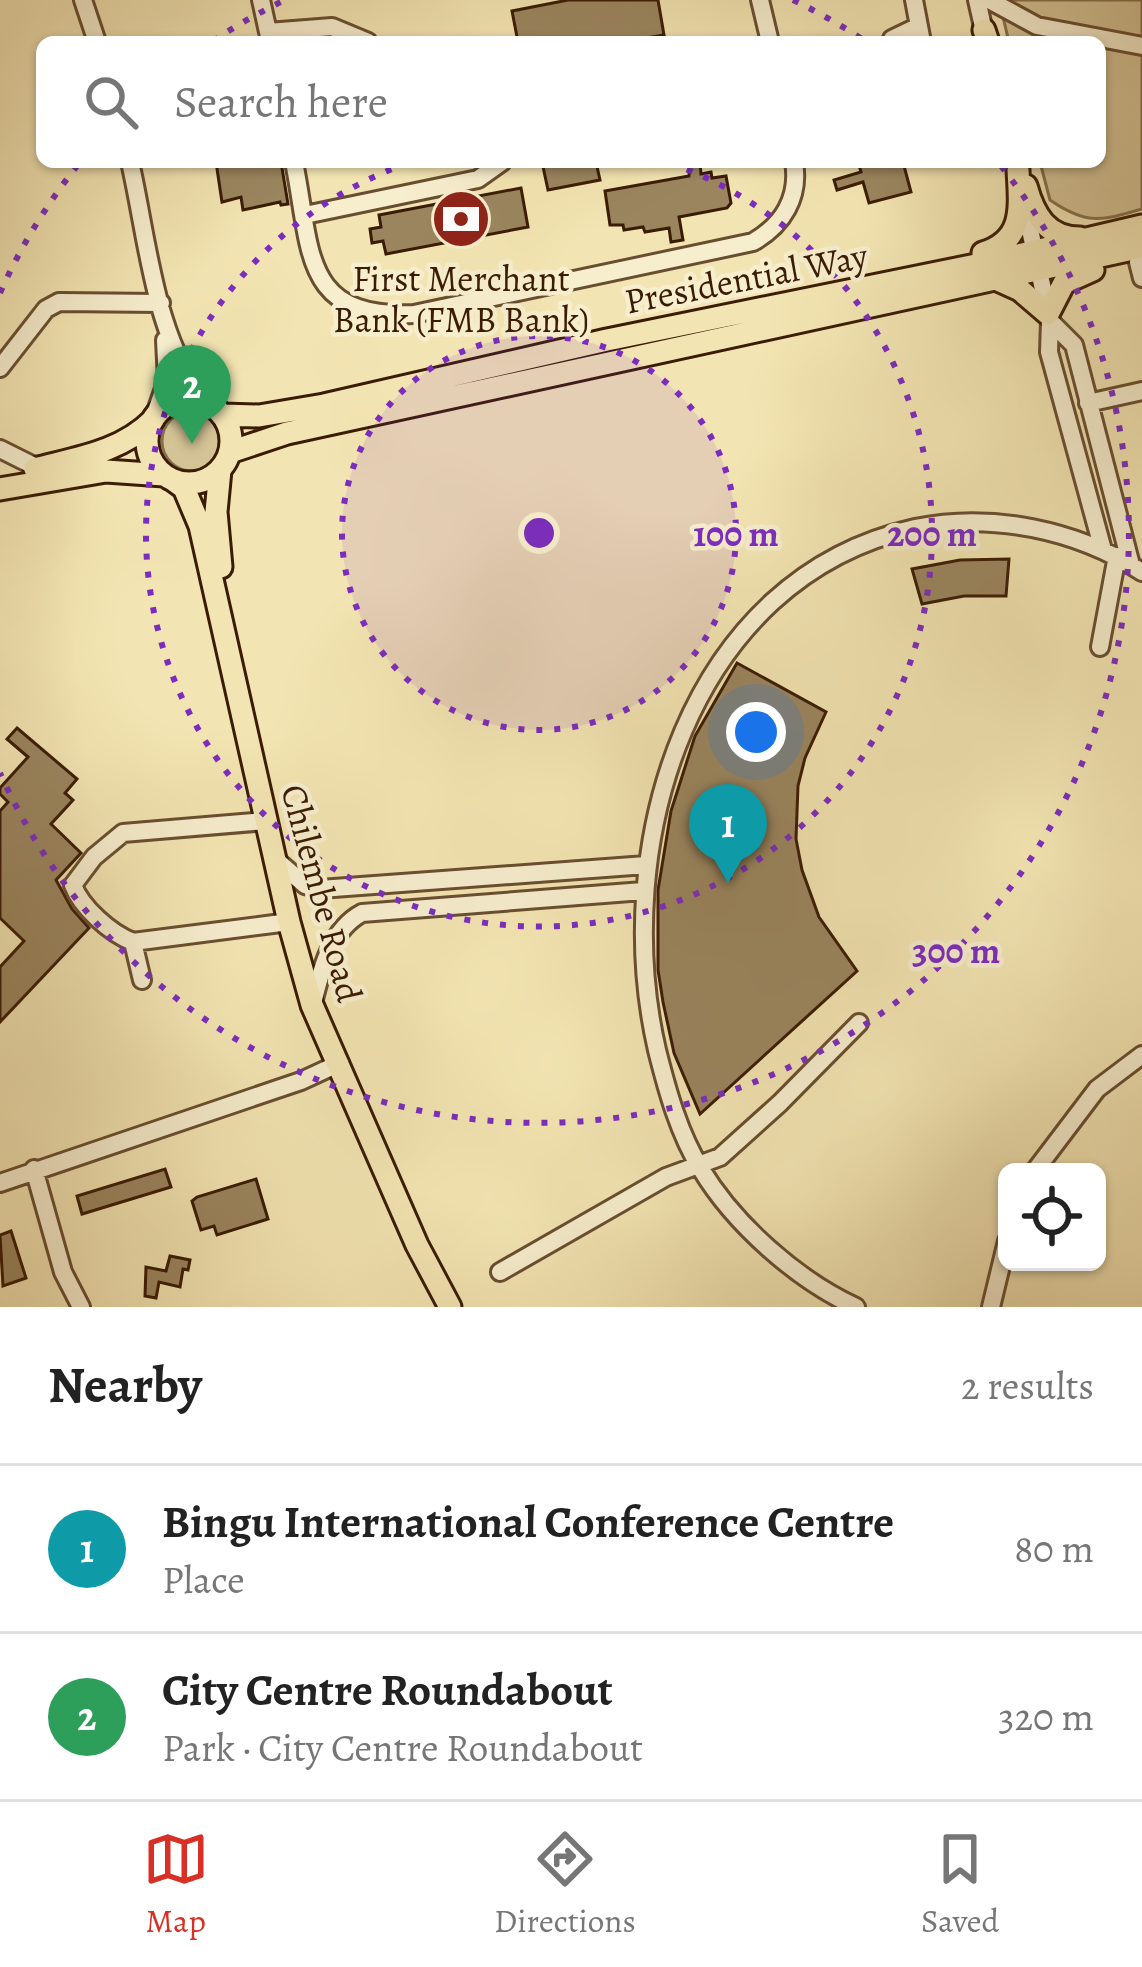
<!DOCTYPE html>
<html lang="en">
<head>
<meta charset="utf-8">
<style>
  :root { --surface:#fff; --page:#f6f6f6; --text:#222; --muted:#767676; --line:#e0e0e0; --accent:#d93025 }
  body { margin:0; font-family:Alegreya,serif; background:var(--page); color:var(--text) }
  .controls { position:absolute; right:36px; bottom:36px; display:grid; overflow:hidden; border-radius:18px; box-shadow:0 3px 9px #0004 }
  .controls button { width:108px; height:108px; display:grid; place-items:center; padding:0; border:0; border-bottom:3px solid var(--line); background:var(--surface); color:var(--text); font:60px sans-serif }
  .you { position:absolute; left:756px; top:732px; width:42px; height:42px; margin:-30px; border:9px solid #fff; border-radius:50%; background:#1a73e8; box-shadow:0 0 0 18px #1a73e833 }
  .badge { display:grid; place-items:center; width:78px; height:78px; border-radius:50%; background:var(--accent); color:#fff; font-size:39px; font-weight:700 }
  .pin { position:absolute; translate:-50% -99px; filter:drop-shadow(0 3px 6px #0008) }
  .pin::after { content:''; position:absolute; top:63px; width:42px; height:36px; background:inherit; clip-path:polygon(0 0,100% 0,50% 100%) }
  .list { margin:0; padding:0; list-style:none }
  h2 { display:flex; justify-content:space-between; align-items:center; height:156px; margin:0; padding:0 48px; font-size:51px }
  h2 small { font-size:39px; font-weight:400; color:var(--muted) }
  .list li { display:grid; grid-template-columns:78px 1fr auto; gap:36px; align-items:center; box-sizing:border-box; height:168px; padding:0 48px; border-top:3px solid var(--line) }
  .list b { display:block; font-size:45px; white-space:nowrap }
  .list p { margin:0; font-size:39px; white-space:nowrap; color:var(--muted) }
  .list em { font-size:39px; font-style:normal; color:var(--muted) }
  .icon { flex:none; width:66px; height:66px; fill:none; stroke:currentColor; stroke-width:2; stroke-linecap:round; stroke-linejoin:round }
  .map { position:relative; flex:none; width:1142px; height:1307px; overflow:hidden }
  .search { position:absolute; background:var(--surface); box-shadow:0 3px 9px #0004; left:36px; right:36px; top:36px; height:132px; display:flex; align-items:center; gap:30px; box-sizing:border-box; padding:0 42px; border-radius:18px; color:var(--muted); font-size:45px }
  .sheet { height:492px; background:var(--surface) }
  nav { display:flex; justify-content:space-around; align-items:center; box-sizing:border-box; height:168px; border-top:3px solid var(--line); background:var(--surface); font-size:33px; color:var(--muted) }
  nav a { display:grid; justify-items:center; gap:6px }
  nav .on { color:var(--accent) }
  .map>svg:first-child { display:block }
  .green { fill:#d4c395; stroke:#87704c; stroke-width:3 }
  .building { fill:#9a855f; stroke:#3a1c04; stroke-width:3 }
  .lines { fill:none; stroke-linecap:round; stroke-linejoin:round }
  .minor-casing { stroke:#684e30; stroke-width:22 }
  .major-casing { stroke:#3a1c04; stroke-width:27 }
  .minor { stroke:#f7eece; stroke-width:16 }
  .major { stroke:#f3e5b3; stroke-width:21 }
  .ring { fill:none; stroke:#7b2cbf; stroke-width:6; stroke-dasharray:6 12 }
  .labels { text-anchor:middle; dominant-baseline:central; stroke-width:9; stroke-linejoin:round; paint-order:stroke }
  .poi-label { font-size:36px; fill:#3a1c04; stroke:#f7eece }
  .street-label { font-size:36px; fill:#3a1c04; stroke:#f7eece }
  .centre { fill:#7b2cbf; stroke:#f7eece; stroke-width:6 }
  .ring-label { font-size:36px; text-anchor:middle; font-weight:bold; fill:#7b2cbf; stroke:#f7eece; stroke-width:9; stroke-linejoin:round; paint-order:stroke }
</style>
</head>
<body>
<div class="map">
<svg width="1142" height="1307" viewBox="0 0 1142 1307">
  <rect width="100%" height="100%" fill="#f3e5b3"/>
  <filter id="stains"><feTurbulence type="fractalNoise" baseFrequency=".00167" numOctaves="4"/><feColorMatrix values="0 0 0 0 .2 0 0 0 0 .09 0 0 0 0 .02 0 0 0 .5 -.17"/></filter>
  <radialGradient id="worn" r=".72"><stop offset=".6" stop-color="#630" stop-opacity="0"/><stop offset="1" stop-color="#630" stop-opacity=".3"/></radialGradient>
  <path class="green" d="M999,0H1142V209C1101,221 1086,225 1050,200L1040,162H1100V42H1009Z
    M162 441a30 30 0 1 1 60 0a30 30 0 1 1-60 0Z"/>
  <path class="building" d="M568,0H658L664,35L622,42H518L512,11Z
    M216,162H281L288,204L281,205L280,202L243,210L241,197L222,202Z
    M542,162H596L600,180L548,190Z
    M690,162H700L701,174L711,172L712,178L726,176L731,203L727,208L679,217L683,240L671,242L669,228L645,232L643,227L624,230L623,225H610L605,191L689,176Z
    M870,162H903L911,192L869,203L863,182L837,190L834,180L861,172L859,165Z
    M521,188L528,227L386,254L383,241L372,243L370,229L381,227L379,215Z
    M1009,559L1006,596H964L922,604L912,569L960,560Z
    M737,663L826,712L805,758L798,786L796,839L802,870L819,917L857,971L700,1114L674,1053L663,1002L658,970V890L671,811L695,736Z
    M17,728L77,779L65,793L73,800L51,824L81,853L56,880L72,909L89,928L0,1022V967L24,941L0,918V811L8,802L0,794V788L28,757L7,739Z
    M165,1169L171,1187L82,1214L77,1196Z
    M256,1179L268,1219L217,1235L214,1226L201,1230L192,1201L197,1197Z
    M11,1231L26,1278L3,1286L0,1235Z
    M170,1256L190,1260L188,1270L183,1269L180,1287L159,1282L156,1298L145,1296L146,1267L166,1271Z"/>
  <g class="lines">
    <defs>
      <path id="minor" d="M83,0L97,42
        M261,0L270,41
        M760,0L770,42
        M914,0L922,42
        M977,0L986,40
        M989,0L1037,26L1142,46
        M268,32L332,27L368,42
        M892,39L919,26
        M130,162C148,240 154,339 206,402
        M294,162C312,250 301,319 414,314L753,242C783,225 800,197 794,162
        M1023,198L1050,321L1049,352L1103,550
        M305,215L478,179L502,162
        M1138,262L1142,278
        M1050,321L1074,345L1131,565
        M0,368L46,309L59,302L161,303
        M1088,403L1142,391
        M153,420L167,380L165,340
        M0,449L38,468
        M1100,647L1117,556
        M266,821L123,833L94,857L73,885C81,907 110,933 133,942L289,922
        M274,858L305,885L320,889L646,865
        M133,942L142,980
        M313,1003C321,971 330,930 362,913L643,891
        M34,1169L63,1272L81,1307
        M1034,1172L1097,1089L1142,1055
        M0,1183L301,1081L340,1063
        M500,1272L666,1177L720,1157L780,1103L859,1023
        M856,1307C797,1280 734,1224 701,1169C679,1134 667,1090 657,1050C610,846 688,578 915,528C992,512 1077,530 1142,572
        M991,1307L1007,1241"/>
      <path id="major" d="M984,30L988,42
        M1026,186C1034,215 1047,238 1080,238
        M983,253C1025,240 1020,207 1018,170
        M1000,281L1020,290L1048,314L1064,283L1093,270
        M147 441a42 42 0 1 1 84 0a42 42 0 1 1-84 0Z
        M222,415L259,416L324,405L607,340L976,265L1142,226
        M230,452L287,433L1142,247
        M35,469C77,458 121,452 153,420
        M220,470L216,512L221,567
        M173,480L184,488L200,526L289,922L312,1005L417,1245L450,1307
        M0,489L106,471L164,475"/>
    </defs>
    <use href="#minor" class="minor-casing"/>
    <use href="#major" class="major-casing"/>
    <use href="#minor" class="minor"/>
    <use href="#major" class="major"/>
  </g>
  <circle cx="539" cy="533" r="197" fill="#7b2cbf" fill-opacity=".12"/>
  <g class="ring">
    <circle cx="539" cy="533" r="197"/>
    <path d="M670 163A393 393 0 1 1 408 163"/>
    <path d="M0 293A590 590 0 0 1 77 166M213 41A590 590 0 0 1 285 0M793 0A590 590 0 0 1 865 41M1001 166A590 590 0 1 1 0 773"/>
  </g>
  <defs>
    <symbol id="bank-disc" viewBox="-11 -11 22 22"><circle r="9.5" fill="#8f2418" stroke="#f7eece"/><path d="M-6-4H6V4H-6ZM0-2.3a2.3 2.3 0 1 0 0 4.6a2.3 2.3 0 1 0 0-4.6Z" fill="#fff"/></symbol>
  </defs>
  <g fill-rule="evenodd">
    <use href="#bank-disc" x="428" y="186" width="66" height="66"/>
  </g>
  <g class="labels">
    <g class="poi-label">
      <text x="461" y="278">First Merchant<tspan x="461" dy="41">Bank (FMB Bank)</tspan></text>
    </g>
    <g class="street-label">
      <text transform="translate(746 278) rotate(-11)">Presidential Way</text>
      <text transform="translate(322 893) rotate(75)">Chilembe Road</text>
    </g>
  </g>
  <circle cx="539" cy="533" r="18" class="centre"/>
  <g class="ring-label">
    <text x="736" y="546">100 m</text>
    <text x="932" y="546">200 m</text>
    <text x="956" y="963">300 m</text>
  </g>
  <rect width="100%" height="100%" filter="url(#stains)"/>
  <rect width="100%" height="100%" fill="url(#worn)"/>
</svg>
<div class="controls">
<button><svg class="icon" aria-label="locate" viewBox="0 0 24 24"><circle cx="12" cy="12" r="6"/><path d="M12 2v4M12 18v4M2 12h4M18 12h4"/></svg></button>
</div>
<div class="you"></div>
<div class="pin badge" style="left:728px;top:883px;background:#0f9aa8">1</div>
<div class="pin badge" style="left:192px;top:444px;background:#2e9e5b">2</div>
<div class="search"><svg class="icon" aria-label="search" viewBox="0 0 24 24"><circle cx="10" cy="10" r="6"/><path d="M15 15l6 6"/></svg>Search here</div>
</div>
<section class="sheet">
<h2>Nearby<small>2 results</small></h2>
<ul class="list">
<li><span class="badge" style="background:#0f9aa8">1</span><div><b>Bingu International Conference Centre</b><p>Place</p></div><em>80 m</em></li>
<li><span class="badge" style="background:#2e9e5b">2</span><div><b>City Centre Roundabout</b><p>Park · City Centre Roundabout</p></div><em>320 m</em></li>
</ul>
</section>
<nav>
<a class="on"><svg class="icon" aria-label="map" viewBox="0 0 24 24"><path d="M3 6l6-2 6 2 6-2v14l-6 2-6-2-6 2zM9 4v14M15 6v14"/></svg>Map</a>
<a><svg class="icon" aria-label="directions" viewBox="0 0 24 24"><path d="M12 3l9 9-9 9-9-9zM9 14v-3h6M13 9l2 2-2 2"/></svg>Directions</a>
<a><svg class="icon" aria-label="saved" viewBox="0 0 24 24"><path d="M7 4h10v16l-5-4-5 4z"/></svg>Saved</a>
</nav>
</body>
</html>
